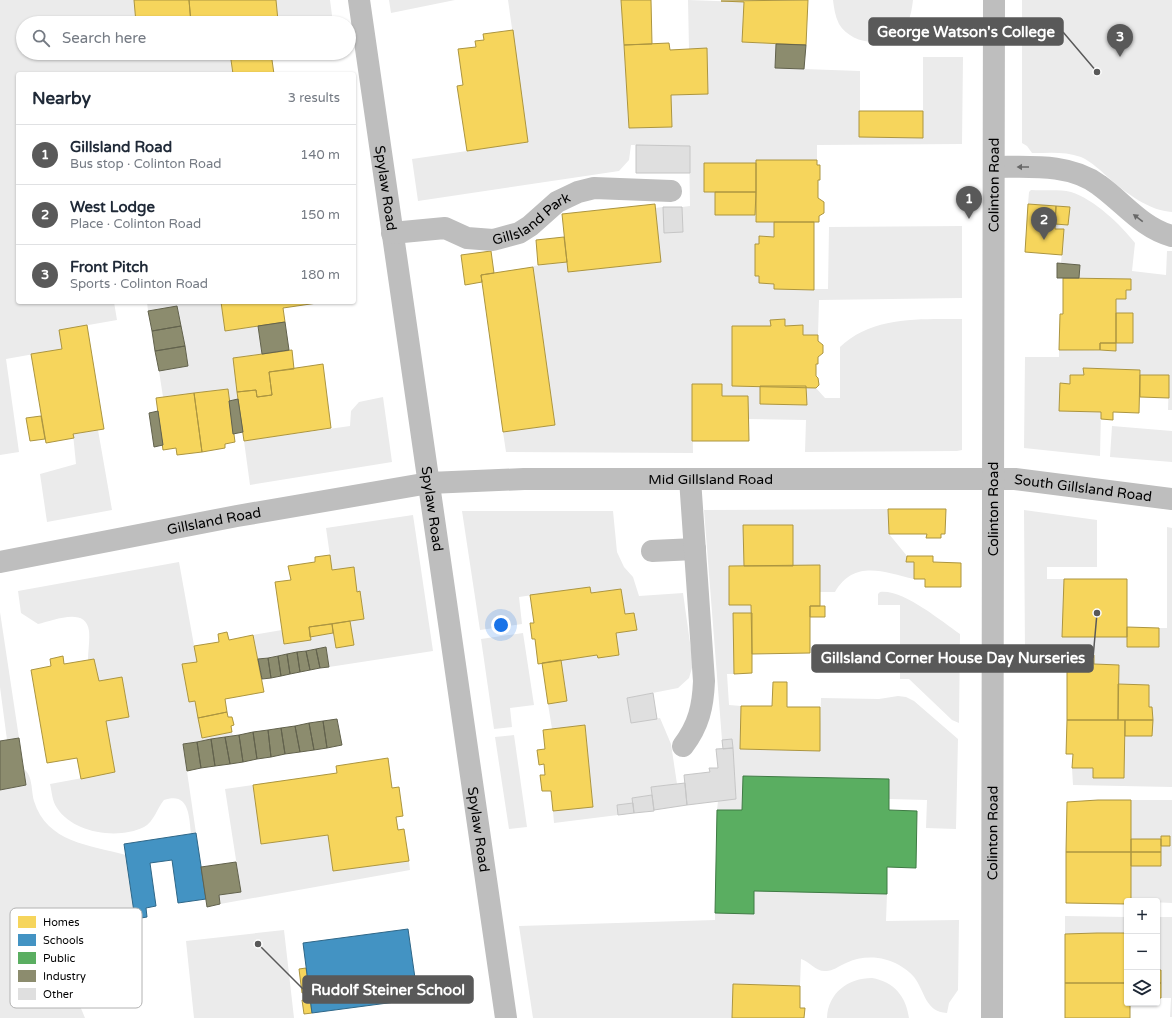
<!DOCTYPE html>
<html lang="en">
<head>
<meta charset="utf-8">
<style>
  :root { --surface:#fff; --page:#f2f2f3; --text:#1f2937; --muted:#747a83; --line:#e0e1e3; --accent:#595959 }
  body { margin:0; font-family:"Varela Round",sans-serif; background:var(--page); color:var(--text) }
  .controls { position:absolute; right:12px; bottom:12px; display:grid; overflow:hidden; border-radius:4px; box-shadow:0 1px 3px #0004 }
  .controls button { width:36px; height:36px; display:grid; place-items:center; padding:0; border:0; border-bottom:1px solid var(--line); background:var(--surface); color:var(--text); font:20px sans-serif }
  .you { position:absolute; left:501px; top:625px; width:14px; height:14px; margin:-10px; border:3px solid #fff; border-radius:50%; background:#1a73e8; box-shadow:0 0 0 6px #1a73e833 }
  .badge { display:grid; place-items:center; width:26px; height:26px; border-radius:50%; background:var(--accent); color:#fff; font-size:13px; font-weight:700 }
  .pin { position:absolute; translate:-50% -33px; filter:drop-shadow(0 1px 2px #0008) }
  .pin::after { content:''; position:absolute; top:21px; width:14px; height:12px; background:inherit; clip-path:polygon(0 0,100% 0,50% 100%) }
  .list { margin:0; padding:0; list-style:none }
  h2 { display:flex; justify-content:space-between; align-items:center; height:52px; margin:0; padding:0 16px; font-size:17px }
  h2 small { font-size:13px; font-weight:400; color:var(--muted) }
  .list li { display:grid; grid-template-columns:26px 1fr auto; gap:12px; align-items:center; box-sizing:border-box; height:60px; padding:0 16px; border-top:1px solid var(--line) }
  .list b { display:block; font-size:15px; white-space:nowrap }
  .list p { margin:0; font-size:13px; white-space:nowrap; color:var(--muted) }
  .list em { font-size:13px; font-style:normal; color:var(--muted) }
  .icon { flex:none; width:22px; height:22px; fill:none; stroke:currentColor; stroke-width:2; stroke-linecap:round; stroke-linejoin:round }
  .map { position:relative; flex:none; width:1172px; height:1018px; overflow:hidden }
  .search { position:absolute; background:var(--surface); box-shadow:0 1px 3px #0004; left:16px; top:16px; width:340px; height:44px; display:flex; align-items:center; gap:10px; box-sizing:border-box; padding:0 14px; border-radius:22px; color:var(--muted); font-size:15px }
  .panel { position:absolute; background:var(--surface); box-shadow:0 1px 3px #0004; left:16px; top:72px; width:340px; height:232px; border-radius:4px }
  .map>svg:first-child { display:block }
  .green { fill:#ebebeb }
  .homes { fill:#f6d55c; stroke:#ac9540 }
  .schools { fill:#4393c3; stroke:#2f6788 }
  .public { fill:#5aae61; stroke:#3f7a44 }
  .industry { fill:#8c8c6e; stroke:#62624d }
  .building { fill:#dfdfdf; stroke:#c6c6c6 }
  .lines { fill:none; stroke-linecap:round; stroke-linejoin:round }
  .minor { stroke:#bebebe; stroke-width:22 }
  .oneway { fill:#686868 }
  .labels { text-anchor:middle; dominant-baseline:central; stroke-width:4; stroke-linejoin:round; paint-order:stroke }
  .street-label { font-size:14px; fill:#000; stroke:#fff }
  .key { fill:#fff; stroke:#b2b2b2; stroke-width:1 }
  .key-label { font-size:11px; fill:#000 }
  .leader { fill:none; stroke:#595959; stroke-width:1.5 }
  .callout-dot { fill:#595959; stroke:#fff; stroke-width:1.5 }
  .callout { fill:#595959; stroke:#595959; stroke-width:1.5 }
  .callout-label { font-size:15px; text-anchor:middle; font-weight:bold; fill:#fff }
</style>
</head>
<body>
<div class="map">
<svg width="1172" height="1018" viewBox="0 0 1172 1018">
  <rect width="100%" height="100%" fill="#fff"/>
  <path class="green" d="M0,0H134L136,23H23V53H230L233,74H18V302H114L117,320L60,330L62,349L6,359L19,452L0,455Z
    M276,0H330L333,23H262L278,21Z
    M389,0H455L391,13Z
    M508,0H621L629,128L672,127L671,95L708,94L707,48L689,49L688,0L744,2L742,42L776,44L775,68L860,71V137L923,138V57H963L962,144L817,145V160H756V163H704L705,192H715V215H755L756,222H774V237L760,236L759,283L774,284V289H828L829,227L962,226V298L819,300L818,335H803V326H785V319L771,320V326L732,386H760L761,404L806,405L807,388H816L825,398H840V347C872,316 921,319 962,319V450L957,451L805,452L806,420L748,419V396H722V384H692L693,453L506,452L503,432L555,425L533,266L567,262L568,272L661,262L655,208L663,207L683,232L682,207L690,206L689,146L631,145L629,160L619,171L418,201L412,159L528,142Z
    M833,0H913C912,8 911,16 907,24C893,49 853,47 839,24C835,16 834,8 833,0Z
    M1022,0H1172V212C1150,211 1126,193 1110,179C1101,171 1092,162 1081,157C1065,151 1048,153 1032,153L1027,146L1022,143Z
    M1031,190C1043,191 1059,189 1071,192C1094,199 1121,225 1135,243L1132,271L1166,275L1167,251H1172V410H1168L1169,375H1140V370L1084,368V375H1070V384H1060L1059,411L1101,412L1100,456L1024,448L1025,357H1059V350L1115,351L1116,343H1133V313H1116V299H1126V290H1131V279L1079,278L1080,265L1061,263L1064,229H1055V224L1068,225L1070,207L1028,204L1029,192Z
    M147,302H221L225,331L258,326L262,354L233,358L238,399L229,401L227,389L163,397L159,371L187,366L177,306L148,311Z
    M383,397L392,462L250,485L244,441L350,426L351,411L359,402Z
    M1112,426L1172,431V462L1110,457Z
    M98,430L112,510L47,522L40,474L76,464L73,434Z
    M888,509L889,534L907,556L906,562H914V579C884,572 854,559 835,592H820V566H793L743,525L744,566L729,605H751L752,613H733L734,674H727L729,705L741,706L740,749L819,751L821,698L879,699L898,696L906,697L914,701L958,739L956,829L926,828L927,800L889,799V779L743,776L742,810H717L718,801L736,798L732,739L722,740L704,510Z
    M1024,510L1097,520V567H1047V579H1064L1062,637H1127V647H1159V628H1167V527L1172,528V787L1073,785L1072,768H1093V778H1124L1125,736H1152V707H1149V685L1118,684L1119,665L1094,664V655L1025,654Z
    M462,511H613L617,552L624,567L633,577L639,596L683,593L692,657V668L689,678L678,688L627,698L631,723L660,718L671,744L677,784L651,787L652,795L632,798L633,803L617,805L618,815L554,823L553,811L593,806L585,725L552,729L548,704L567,701L561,660L597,655L598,658L619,655L616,633L636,630L634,613L625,614L621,589L591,593L590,587L519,597L522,624L480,630Z
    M413,515L433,651L329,667L326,647L258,659L253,635L282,630L284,644L310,637L333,633L336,648L354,645L350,621L364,619L360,591L357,592L354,567L332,570L326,528Z
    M179,562L197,662L182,664L195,701L202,738L232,732L233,736L183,744L196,833L191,834C189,815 189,792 164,800C157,808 154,822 144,827C118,840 73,833 57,808C52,801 52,792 50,784L115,772L106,721L129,717L122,677L99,681L94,659L88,660C88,650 90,641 89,631C86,606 53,621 38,624L21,613L18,591Z
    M880,592C903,589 941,621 960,634L959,723L952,720L909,679H900V605H878V594Z
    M0,612L19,738L7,740L0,687Z
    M523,633L534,705L510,708L512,727L494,729L481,639Z
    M514,735L527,827L509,829L495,737Z
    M24,769C33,776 31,791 34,801C47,843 90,845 126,855L135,919L54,935L58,953L85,1018H0V790L26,785Z
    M253,785L262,844L328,835L333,871L409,861L410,870L220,904L219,895L241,892L225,789Z
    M1131,800H1172V903L1131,901V866H1161V846H1170V836H1161V839H1131Z
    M754,891L887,894L886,921L959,920L958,990L949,1003L947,1013C925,1012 925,991 914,977C910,972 904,968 899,965C883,956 863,955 846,963C839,966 833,971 826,971C816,972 810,962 801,959L800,986L733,984L732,1018H533L519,926L715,920V913H754Z
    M1065,916L1127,917V933L1065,934Z
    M1157,917H1172V1017H1170L1171,998H1161V983L1157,970Z
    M284,930L294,1018H194L186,941Z
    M872,978C894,982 906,996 909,1018H827C828,993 848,978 872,978Z"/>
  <path class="homes" d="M134,0H189L191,23H136Z
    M189,0H276L278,21L262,23H191Z
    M621,0H651L652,44L624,45Z
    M808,0L806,45L742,42L744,2L721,1Z
    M513,30L528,142L467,151L457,86L463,85L458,49L476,47L475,41L484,40L483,34Z
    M669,43L670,50L707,48L708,94L671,95L672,127L629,128L624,45Z
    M230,53H271L274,74H233Z
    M859,111H923V138L859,137Z
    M756,160H817V165H820V180H818V198L824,202V213L819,216V222H756Z
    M704,163H756V192H704Z
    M715,192H756L755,215H715Z
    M655,204L661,262L568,272L562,214Z
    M1028,204L1056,206L1055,229H1064L1062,255L1025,252Z
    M1056,206L1070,207L1068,225L1055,224Z
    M774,222H814V290L774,289V284L759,283V276H755V244H759V236L774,237Z
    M564,237L567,262L538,265L536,240Z
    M491,251L494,273L481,275L482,282L465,285L461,255Z
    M533,267L555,425L503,432L481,275Z
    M1063,278L1131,279V290H1126V299H1116V343H1100V350H1059L1060,314H1063Z
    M221,302H324L283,308L285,322L225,331Z
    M1116,313H1133V343H1116Z
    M785,319V326L803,325V335H818V341L823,345V353L818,357V364H816V376L818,378L819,385L816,388L732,386V326H771L770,320Z
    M87,325L104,429L73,434L74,438L46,443L31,354L62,349L59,330Z
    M1100,343H1116V351L1100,350Z
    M292,350L294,369L269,372L272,395L257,397L256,390L237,392L233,358Z
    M323,364L331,428L244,441L237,392L256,390L257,397L272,395L269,372Z
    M1083,368L1140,370L1139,413L1113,412V420L1101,419V412L1059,411L1060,383L1070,384V375H1084Z
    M1140,375H1169V398L1140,397Z
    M692,384H722V396H748L749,441H692Z
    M760,386H806L807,405L760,404Z
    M228,389L235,442L225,444V448L202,452L194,393Z
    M194,393L202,452L177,455L176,448L163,450L156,398Z
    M41,416L45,439L30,441L26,418Z
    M888,509H946L945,534H941V538H926L927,534H889Z
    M743,525H793V566H744Z
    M330,555L332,570L354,567L357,592L360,591L364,619L309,627L311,640L284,644L275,582L291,580L288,566L315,562V557Z
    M907,556H933V562L961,563V587H925V579H914V562H906Z
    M820,565V606H810V653L752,654L751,605H729V566Z
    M1064,579H1127V637H1062Z
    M590,587L591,593L621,589L625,614L634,613L637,630L616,633L619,655L598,658L597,655L538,664L535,639H532L530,623H534L530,595Z
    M810,606H825V617H810Z
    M733,613H752V673L734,674Z
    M350,621L354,645L336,648L332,624Z
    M332,624L333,633L310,637L309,627Z
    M1127,627L1159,628V647H1127Z
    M227,632L229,640L253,635L264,692L225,699L227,712L198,718L195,701L189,702L182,664L197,662L194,646L219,642L218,634Z
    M1067,655H1094V664L1119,665L1118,720H1067Z
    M63,656L64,664L94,659L99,681L122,677L129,717L106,721L115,772L81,779L77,758L47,763L31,670L51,666L50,659Z
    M561,660L567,701L548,704L542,663Z
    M773,682H787V707H820V751L740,749L741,706H772Z
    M1118,684L1149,685V707H1152L1153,720H1118Z
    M227,712L228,717H232L234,725L231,726L232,732L202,738L198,718Z
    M1067,720H1125L1124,778H1093V768H1072L1073,754H1066Z
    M1125,720H1153L1152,736H1125Z
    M585,725L593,807L553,811L551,791H542L540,775H545L544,764L539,765L537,750L545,749L543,730Z
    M388,758L392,788L399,787L403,816L396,817L398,830L404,829L409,861L333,871L328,835L261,844L253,785L337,773L336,766Z
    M1098,800H1131V852H1066L1067,802Z
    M1161,836H1170V846H1161Z
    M1131,839H1161V852H1131Z
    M1066,852H1131V901H1127V904L1066,903Z
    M1131,852H1161V866H1131Z
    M1097,933H1127V983H1065V934Z
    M306,968L309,992L302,993L299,969Z
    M1157,970H1161V983H1157Z
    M1065,983H1127V1003H1130V1018H1065Z
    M1157,983H1161V998H1157Z
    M733,984L800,986V1008H805L804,1018H732Z
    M302,1000H310L312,1013L304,1014Z"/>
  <path class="schools" d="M196,833L206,899L178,903L172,860L150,863L156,906L146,908L147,917L135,919L124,844Z
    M408,929L418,999L312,1013L303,943Z"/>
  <path class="public" d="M743,776L889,779V810L917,811L916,868L887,867V894L754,891V914L715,913L717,810H742Z"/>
  <path class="industry" d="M776,44L806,45L804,69L775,68Z
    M1057,263L1080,265L1079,278H1057Z
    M177,306L181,326L152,331L148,311Z
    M285,322L289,350L262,354L258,326Z
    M181,326L185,346L155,351L152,331Z
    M185,346L188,366L159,371L155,351Z
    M238,399L243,432L233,434L229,401Z
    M158,411L163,445L154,447L149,413Z
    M326,647L329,667L320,668L316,649Z
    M316,649L320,668L310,670L306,651Z
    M306,651L310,670L300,672L297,652Z
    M297,652L300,672L290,674L287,654Z
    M287,654L290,674L281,676L278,656Z
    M278,656L281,676L271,678L268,658Z
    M268,658L271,678L262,679L258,659Z
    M337,719L342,745L327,748L323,721Z
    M323,721L327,748L314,750L309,723Z
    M309,723L314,750L300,752L295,726Z
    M295,726L300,752L285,754L281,728Z
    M281,728L285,754L271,757L268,730Z
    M268,730L271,757L257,759L253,732Z
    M253,732L257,759L243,762L239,735Z
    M239,735L243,762L230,764L225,737Z
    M225,737L230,764L215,766L211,739Z
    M19,738L26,785L0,790V741Z
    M211,739L215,766L201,768L197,742Z
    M197,742L201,768L187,771L183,744Z
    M236,862L241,892L219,895L220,904L207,907L201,867Z"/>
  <path class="building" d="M636,145L690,146V173H636Z
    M663,207H682L683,232L664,233Z
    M653,693L657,719L631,723L627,698Z
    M732,739L733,748L723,749L722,740Z
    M733,748L736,799L687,805L684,775L710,772L709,768H718L716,749Z
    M685,783L687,805L654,810L651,787Z
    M652,795L654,811L634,813L632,798Z
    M633,803L634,813L618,815L617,805Z"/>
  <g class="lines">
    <g class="minor">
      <path id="s1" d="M359,0L506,1018"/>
      <path d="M994,167C1029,167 1070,163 1099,185C1124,203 1142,228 1172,236"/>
      <path id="s2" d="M392,233L445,228L467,238L493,240L519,233L530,226L557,202L578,192L594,188L671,191"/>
      <path d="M652,551L695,549"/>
      <path id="s3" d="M0,562L237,516L429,483L524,479H1015L1172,499"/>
      <path d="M683,746C699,725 703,706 704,681L690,479"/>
      <path id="s4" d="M992,1018L994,0"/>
    </g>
  </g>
  <defs><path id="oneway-solid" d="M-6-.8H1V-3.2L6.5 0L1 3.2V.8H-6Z"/></defs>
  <g class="oneway">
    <use href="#oneway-solid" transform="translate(1023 167) rotate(180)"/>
    <use href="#oneway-solid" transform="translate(1138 218) rotate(-143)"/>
  </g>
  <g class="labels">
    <g class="street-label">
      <text stroke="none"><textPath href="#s4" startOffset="833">Colinton Road</textPath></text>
      <text stroke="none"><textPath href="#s1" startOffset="190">Spylaw Road</textPath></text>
      <text stroke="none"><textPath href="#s2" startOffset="148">Gillsland Park</textPath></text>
      <text stroke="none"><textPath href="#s3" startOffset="718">Mid Gillsland Road</textPath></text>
      <text stroke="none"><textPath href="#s3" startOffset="1091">South Gillsland Road</textPath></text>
      <text stroke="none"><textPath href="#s1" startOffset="514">Spylaw Road</textPath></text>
      <text stroke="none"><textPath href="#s4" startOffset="509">Colinton Road</textPath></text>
      <text stroke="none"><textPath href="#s3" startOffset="218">Gillsland Road</textPath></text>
      <text stroke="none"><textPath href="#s1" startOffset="838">Spylaw Road</textPath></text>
      <text stroke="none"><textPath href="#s4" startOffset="185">Colinton Road</textPath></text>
    </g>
  </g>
  <rect x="10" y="908" width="132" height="100" rx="6" class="key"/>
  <rect x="18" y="916" width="18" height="12" fill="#f6d55c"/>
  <rect x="18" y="934" width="18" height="12" fill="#4393c3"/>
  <rect x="18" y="952" width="18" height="12" fill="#5aae61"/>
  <rect x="18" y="970" width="18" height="12" fill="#8c8c6e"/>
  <rect x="18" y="988" width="18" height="12" fill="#dfdfdf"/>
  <g class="key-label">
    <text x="43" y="926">Homes</text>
    <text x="43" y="944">Schools</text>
    <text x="43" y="962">Public</text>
    <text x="43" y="980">Industry</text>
    <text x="43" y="998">Other</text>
  </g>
  <path class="leader" d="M1097 72L1063 32M1097 613L1093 658M258 944L303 989"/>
  <g class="callout-dot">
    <circle cx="1097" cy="72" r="4"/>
    <circle cx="1097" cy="613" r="4"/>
    <circle cx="258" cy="944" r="4"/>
  </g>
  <g class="callout">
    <rect x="869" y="18" width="194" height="27" rx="4"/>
    <rect x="812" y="645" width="281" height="27" rx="4"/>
    <rect x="303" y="976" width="170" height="27" rx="4"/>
  </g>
  <g class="callout-label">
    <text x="966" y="37">George Watson's College</text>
    <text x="953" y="663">Gillsland Corner House Day Nurseries</text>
    <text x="388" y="995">Rudolf Steiner School</text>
  </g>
</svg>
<div class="controls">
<button>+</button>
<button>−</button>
<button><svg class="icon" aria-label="layers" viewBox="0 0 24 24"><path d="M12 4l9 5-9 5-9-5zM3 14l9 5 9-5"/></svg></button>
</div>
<div class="you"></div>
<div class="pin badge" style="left:969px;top:219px">1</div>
<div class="pin badge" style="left:1044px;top:240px">2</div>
<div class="pin badge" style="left:1120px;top:57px">3</div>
<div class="search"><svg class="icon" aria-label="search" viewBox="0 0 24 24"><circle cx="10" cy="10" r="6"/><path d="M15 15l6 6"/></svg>Search here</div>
<section class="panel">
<h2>Nearby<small>3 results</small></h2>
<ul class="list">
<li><span class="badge">1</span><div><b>Gillsland Road</b><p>Bus stop · Colinton Road</p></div><em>140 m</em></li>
<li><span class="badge">2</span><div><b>West Lodge</b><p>Place · Colinton Road</p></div><em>150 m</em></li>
<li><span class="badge">3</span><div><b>Front Pitch</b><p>Sports · Colinton Road</p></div><em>180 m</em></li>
</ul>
</section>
</div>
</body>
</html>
